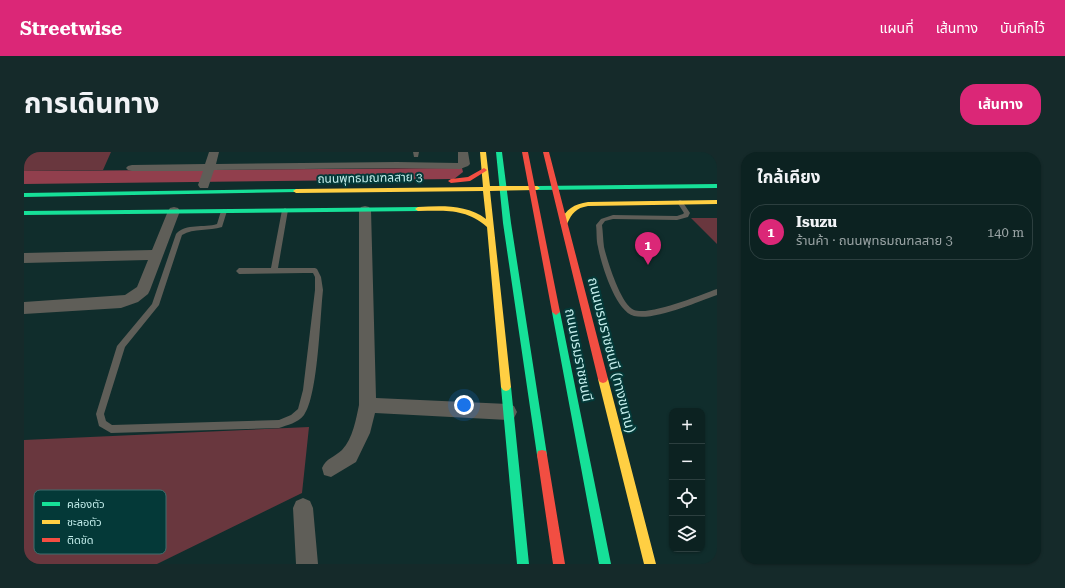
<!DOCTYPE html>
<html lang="th">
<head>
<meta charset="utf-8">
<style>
  :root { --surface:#0c2221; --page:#152a2a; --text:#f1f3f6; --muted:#9aa4a5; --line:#2c3f3f; --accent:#db2777 }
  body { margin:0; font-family:"Roboto Serif","Noto Sans Thai",serif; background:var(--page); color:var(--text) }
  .controls { position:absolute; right:12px; bottom:12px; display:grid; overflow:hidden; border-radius:8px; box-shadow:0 1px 3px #0004 }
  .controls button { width:36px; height:36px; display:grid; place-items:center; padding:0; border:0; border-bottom:1px solid var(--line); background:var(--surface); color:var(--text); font:20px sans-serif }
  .you { position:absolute; left:440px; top:253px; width:14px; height:14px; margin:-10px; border:3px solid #fff; border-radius:50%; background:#1a73e8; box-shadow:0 0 0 6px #1a73e833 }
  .badge { display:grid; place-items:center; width:26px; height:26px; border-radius:50%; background:var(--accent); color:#fff; font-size:13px; font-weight:700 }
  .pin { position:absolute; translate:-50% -33px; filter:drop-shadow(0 1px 2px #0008) }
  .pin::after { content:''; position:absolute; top:21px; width:14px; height:12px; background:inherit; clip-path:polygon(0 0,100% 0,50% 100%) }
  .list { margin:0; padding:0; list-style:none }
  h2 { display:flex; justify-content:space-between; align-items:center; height:52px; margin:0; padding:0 16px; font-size:17px }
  h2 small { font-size:13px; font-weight:400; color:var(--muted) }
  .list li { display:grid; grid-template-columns:26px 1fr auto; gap:12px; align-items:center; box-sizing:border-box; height:56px; margin:0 8px 8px; padding:0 8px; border:1px solid var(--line); border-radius:16px }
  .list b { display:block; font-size:15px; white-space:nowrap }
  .list p { margin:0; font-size:13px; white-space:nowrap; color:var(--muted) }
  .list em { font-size:13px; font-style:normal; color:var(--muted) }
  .icon { flex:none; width:22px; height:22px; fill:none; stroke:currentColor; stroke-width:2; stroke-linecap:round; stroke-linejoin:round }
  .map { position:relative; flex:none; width:693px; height:412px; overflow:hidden; border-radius:16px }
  header { display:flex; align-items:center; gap:24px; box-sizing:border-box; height:56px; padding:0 20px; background:var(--accent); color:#fff }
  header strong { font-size:19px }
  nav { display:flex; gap:22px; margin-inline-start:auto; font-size:14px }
  .intro { display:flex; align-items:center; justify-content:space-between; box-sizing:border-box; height:96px; padding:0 24px }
  h1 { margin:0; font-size:28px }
  .button { padding:10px 18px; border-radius:16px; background:var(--accent); color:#fff; font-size:14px; font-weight:700 }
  main { display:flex; gap:24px; padding:0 24px }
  aside { flex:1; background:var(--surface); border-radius:16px; box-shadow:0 1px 3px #0004 }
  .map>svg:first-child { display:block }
  .green { fill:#69373e }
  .forest { fill:#913f4d }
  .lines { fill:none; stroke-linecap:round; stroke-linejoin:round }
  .lane { fill:#5f5e58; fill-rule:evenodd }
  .street { fill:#5f5e58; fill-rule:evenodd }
  .fast { fill:#16e098; fill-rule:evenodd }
  .slow { fill:#ffcf43; fill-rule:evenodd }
  .jam { fill:#f24e42; fill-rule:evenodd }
  .labels { text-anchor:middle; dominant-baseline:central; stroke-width:4; stroke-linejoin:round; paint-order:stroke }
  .far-street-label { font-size:12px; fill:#c4eeec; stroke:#043938 }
  .street-label { font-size:14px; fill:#c4eeec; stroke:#043938 }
  .key { fill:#043938; stroke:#3e6f6e; stroke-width:1 }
  .key-label { font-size:11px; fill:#c4eeec }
</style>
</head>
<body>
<header>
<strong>Streetwise</strong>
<nav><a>แผนที่</a><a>เส้นทาง</a><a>บันทึกไว้</a></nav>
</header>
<div class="intro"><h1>การเดินทาง</h1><a class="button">เส้นทาง</a></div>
<main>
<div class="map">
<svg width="693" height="412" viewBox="0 0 693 412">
  <rect width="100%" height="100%" fill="#102d2c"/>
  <path class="green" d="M0,0H87L79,18L0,19Z
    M667,66H693V92Z
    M285,275L278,341L133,412H0V288Z"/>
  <path class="forest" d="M438,16L439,20L430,27L0,32V19Z"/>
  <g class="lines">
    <path class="lane" d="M389,0H395L394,5H390Z
      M656,48L658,49L666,61L664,65L653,68L589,67L581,69L578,73C579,80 579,88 580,95C583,108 597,153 610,158C626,164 676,143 693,137V143C673,150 630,169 610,164C591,159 577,111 574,95C572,88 573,80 572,73L577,67L589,63L653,64L659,62L660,61L653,50Z
      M261,56L264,58L254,116H291L293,117L297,125L299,138C296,165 294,244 280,263C274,271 263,273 255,276L87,281L75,274L72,262L93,194L128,152L152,82C162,71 180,76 193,72L197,59L200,57L203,59L198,75C185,79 170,76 158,83L135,153L101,195L80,262L82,269L88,273L255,268L267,263L274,257L279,238L291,138V125L289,121H280L215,122L212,119L215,116H247L258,58Z"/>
    <path class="street" d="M185,0H195L192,12L373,10L434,11V0H444L446,12L444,14L436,17L373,16L190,18L184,36H176L174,33L179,19H108L104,18L102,16L104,14L108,13L181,12Z
      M341,54L345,55L347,58L352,246L484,252L490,254L493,260L490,266L484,268L351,261L346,281L332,310L307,325L300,323L298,316C302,306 311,305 318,298C329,286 332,267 335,253V58L337,55Z
      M150,55L154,56L156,59L126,138L124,142L114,150L97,156L0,162V150L101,143L113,135L124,108L0,111V101L128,98L144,59L146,56Z
      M279,346L286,349L289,356L294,412H272L269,356L272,349Z"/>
    <path class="fast" d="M472,0H478L487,71L523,303L522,307L518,308L514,307L513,303L479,71Z
      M693,32V36L513,38L510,36L513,34Z
      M272,37L275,39L274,40L0,45V41Z
      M394,55H396V59L0,63V59Z
      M532,157L536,160L587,412H575L528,160Z
      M482,231L485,232L487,235L505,412H493L477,235L479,232Z"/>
    <path class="slow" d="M456,0H462L466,34H513L516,36L513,38L466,39L487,235L485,238L482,239L479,238L477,235L463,75C441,56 421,59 394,59L391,57L394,55C417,54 442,52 462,67L459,39L272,41L269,39L272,37L459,35Z
      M693,48V52L564,54C552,56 548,61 543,72H537L536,70C542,57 550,52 564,50Z
      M579,223L582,224L584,227L632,412H620L574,227L576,224Z"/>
    <path class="jam" d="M498,0H504L536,160L532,163L528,160Z
      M519,0H525L584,227L582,230L579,231L576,230L574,227Z
      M460,16L463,18L462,19L446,29L427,31L424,29L427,27L444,25Z
      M518,298L522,299L523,303L541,412H529L513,303L514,299Z"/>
  </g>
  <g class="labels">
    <g class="far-street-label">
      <text transform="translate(346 26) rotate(-1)">ถนนพุทธมณฑลสาย 3</text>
    </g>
    <g class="street-label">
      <text transform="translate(555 203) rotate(79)">ถนนบรมราชชนนี</text>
      <text transform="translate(588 203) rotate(76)">ถนนบรมราชชนนี (ทางขนาน)</text>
    </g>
  </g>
  <rect x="10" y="338" width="132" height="64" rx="6" class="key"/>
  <rect x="18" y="350" width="18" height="4" fill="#16e098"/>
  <rect x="18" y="368" width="18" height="4" fill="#ffcf43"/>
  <rect x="18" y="386" width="18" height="4" fill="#f24e42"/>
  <g class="key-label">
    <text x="43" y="356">คล่องตัว</text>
    <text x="43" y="374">ชะลอตัว</text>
    <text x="43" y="392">ติดขัด</text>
  </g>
</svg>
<div class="controls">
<button>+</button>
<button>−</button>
<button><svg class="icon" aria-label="locate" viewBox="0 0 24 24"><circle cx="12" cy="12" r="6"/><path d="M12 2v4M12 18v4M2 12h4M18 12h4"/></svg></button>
<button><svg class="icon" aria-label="layers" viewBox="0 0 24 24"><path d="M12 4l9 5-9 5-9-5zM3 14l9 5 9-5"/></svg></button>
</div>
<div class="you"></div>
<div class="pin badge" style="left:624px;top:113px">1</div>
</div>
<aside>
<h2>ใกล้เคียง<small></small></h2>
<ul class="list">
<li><span class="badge">1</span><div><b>Isuzu</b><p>ร้านค้า · ถนนพุทธมณฑลสาย 3</p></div><em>140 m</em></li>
</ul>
</aside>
</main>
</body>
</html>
